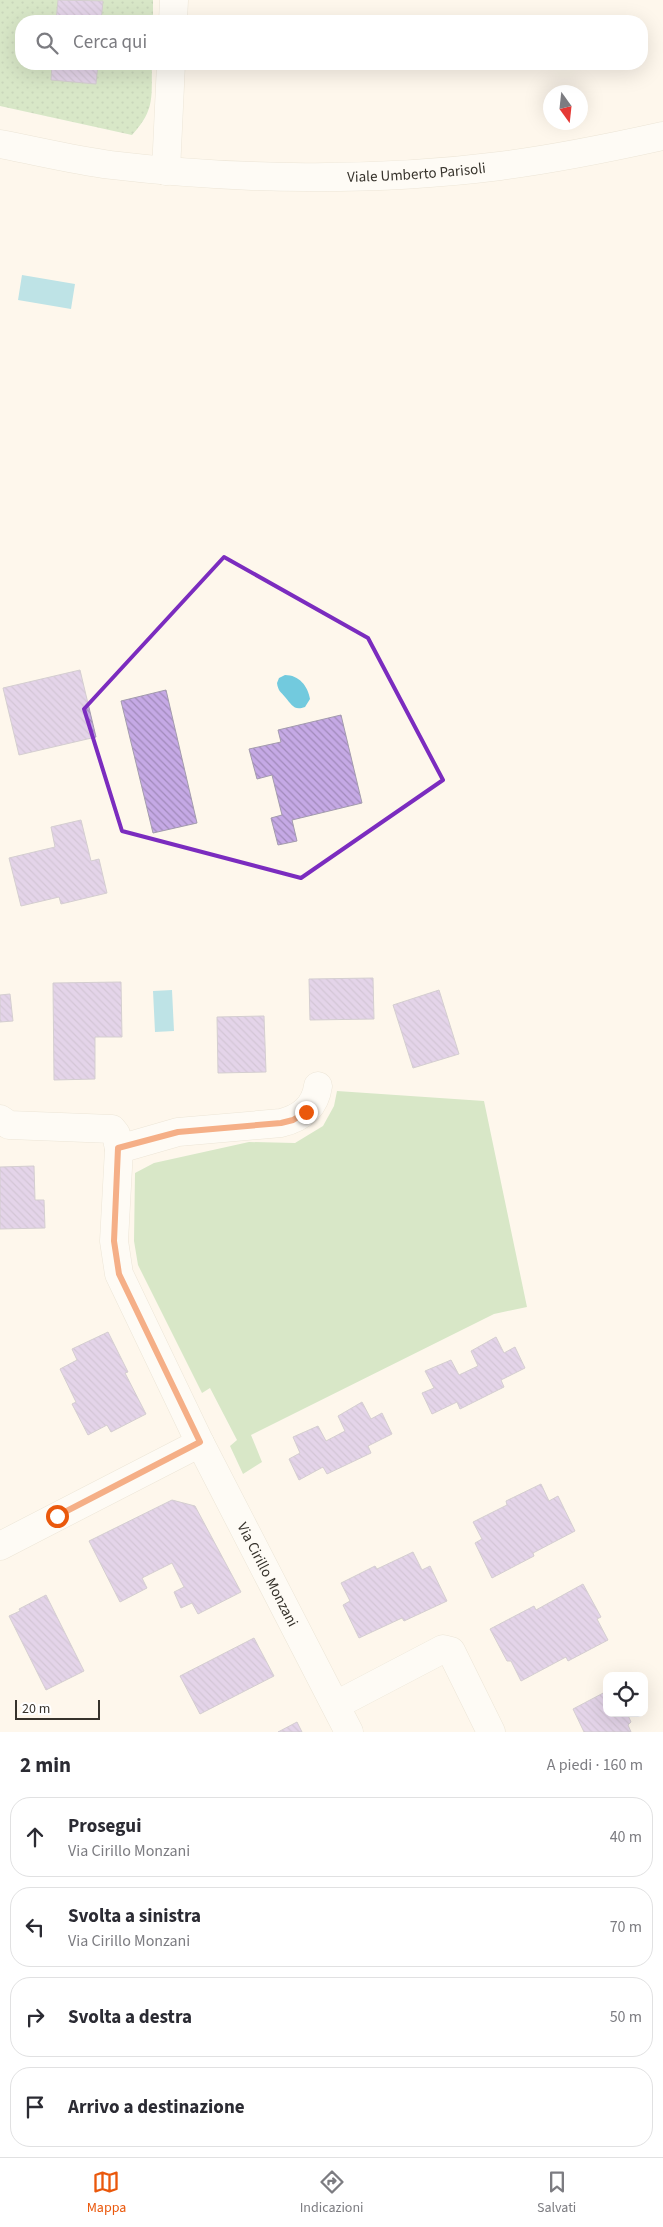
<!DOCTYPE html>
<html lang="it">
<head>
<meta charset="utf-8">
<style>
  :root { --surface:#fff; --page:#f7f7f7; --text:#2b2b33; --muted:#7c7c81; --line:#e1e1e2; --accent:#ea580c }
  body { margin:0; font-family:"Source Sans 3",sans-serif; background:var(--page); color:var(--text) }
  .controls { position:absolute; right:15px; bottom:15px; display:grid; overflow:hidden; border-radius:10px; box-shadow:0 5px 20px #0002 }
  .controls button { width:45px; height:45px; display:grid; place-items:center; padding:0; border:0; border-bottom:1px solid var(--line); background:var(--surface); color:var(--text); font:25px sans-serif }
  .compass { position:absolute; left:543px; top:85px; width:45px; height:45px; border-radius:50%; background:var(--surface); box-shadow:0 5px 20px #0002; rotate:165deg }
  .scale { position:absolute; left:15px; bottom:12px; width:85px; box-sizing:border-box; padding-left:5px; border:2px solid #37332c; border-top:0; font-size:14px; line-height:18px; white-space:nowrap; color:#37332c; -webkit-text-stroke:4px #fff; paint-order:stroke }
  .stop { position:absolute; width:15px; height:15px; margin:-11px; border:4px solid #ea580c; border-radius:50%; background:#fff }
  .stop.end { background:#ea580c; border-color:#fff; box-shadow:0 1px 5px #0008 }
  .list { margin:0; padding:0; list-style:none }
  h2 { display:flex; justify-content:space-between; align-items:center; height:65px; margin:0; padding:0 20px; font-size:21px }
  h2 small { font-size:16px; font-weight:400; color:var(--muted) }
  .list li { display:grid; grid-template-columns:32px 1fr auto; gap:15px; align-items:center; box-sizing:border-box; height:80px; margin:0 10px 10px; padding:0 10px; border:1px solid var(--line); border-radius:20px }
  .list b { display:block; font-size:19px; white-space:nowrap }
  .list p { margin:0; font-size:16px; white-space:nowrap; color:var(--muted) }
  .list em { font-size:16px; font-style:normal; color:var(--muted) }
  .icon { flex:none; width:28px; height:28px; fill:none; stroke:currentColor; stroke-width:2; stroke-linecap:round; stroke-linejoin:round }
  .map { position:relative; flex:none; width:663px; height:1732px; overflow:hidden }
  .search { position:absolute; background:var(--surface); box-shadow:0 5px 20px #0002; left:15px; right:15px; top:15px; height:55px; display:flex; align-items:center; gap:12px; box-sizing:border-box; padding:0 18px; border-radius:20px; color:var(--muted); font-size:19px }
  .sheet { height:425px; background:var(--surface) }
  nav { display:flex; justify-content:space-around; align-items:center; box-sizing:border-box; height:70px; border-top:1px solid var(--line); background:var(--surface); font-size:14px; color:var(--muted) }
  nav a { display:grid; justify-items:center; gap:2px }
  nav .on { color:var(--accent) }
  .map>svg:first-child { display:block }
  .park { fill:#aad39a }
  .garden { fill:url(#garden-dots) }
  .water { fill:#72cade }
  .building { fill:url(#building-back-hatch); stroke:#a39bad }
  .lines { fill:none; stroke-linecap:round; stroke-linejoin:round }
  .minor-casing { stroke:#d9cfbc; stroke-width:29 }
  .major-casing { stroke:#d9cfbc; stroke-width:29 }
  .minor { stroke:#fff; stroke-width:28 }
  .major { stroke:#fff; stroke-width:28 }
  .route { stroke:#ea580c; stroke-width:6 }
  .marked { fill:none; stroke:#7b2cbf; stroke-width:4; stroke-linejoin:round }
  .labels { text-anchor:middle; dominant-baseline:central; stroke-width:5; stroke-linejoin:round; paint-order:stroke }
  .street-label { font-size:15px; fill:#37332c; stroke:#fff }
</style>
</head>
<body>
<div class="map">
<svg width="663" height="1732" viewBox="0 0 663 1732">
  <defs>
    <pattern id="garden-dots" width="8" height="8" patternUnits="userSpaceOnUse" patternTransform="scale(1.25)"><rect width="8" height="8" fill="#aad39a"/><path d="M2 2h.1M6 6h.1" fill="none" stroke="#8bac7e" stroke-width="1.8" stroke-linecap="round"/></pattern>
    <pattern id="building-back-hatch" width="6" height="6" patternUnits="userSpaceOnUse" patternTransform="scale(1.25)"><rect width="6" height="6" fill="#c5a9e5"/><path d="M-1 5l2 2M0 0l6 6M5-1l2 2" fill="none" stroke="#a18aba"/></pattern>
  </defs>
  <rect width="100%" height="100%" fill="#fef7ec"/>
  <path class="park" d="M337,1091L484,1101L527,1307L494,1314L251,1435L262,1462L243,1474L230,1446L237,1440L210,1388L202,1393L138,1265L134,1241L135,1173L154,1163L249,1142L295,1143L323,1126L334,1106Z"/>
  <path class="garden" d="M0,0H153V21H21V64H152C151,96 156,109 132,135L0,106Z"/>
  <path class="water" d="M22,275L75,284L71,309L18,300Z
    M285,675C299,675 308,686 310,699L305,707C294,711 292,705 285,697C281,692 278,691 277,683L279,678Z
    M172,990L174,1031L155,1032L153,991Z"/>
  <path class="building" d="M58,0L103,1L101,21H56Z
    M52,64H98L96,84L51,80Z
    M80,670L96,737L19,755L3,688Z
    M166,690L197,823L153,833L121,701Z
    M341,715L362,803L292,820L297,841L278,845L271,818L282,815L272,775L257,779L249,749L281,742L278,730Z
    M81,820L91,861L99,859L107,893L61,904L59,897L21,906L9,858L55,847L51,827Z
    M373,978L374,1019L310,1020L309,979Z
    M121,982L122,1037H95V1079L54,1080L53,983Z
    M439,990L459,1054L413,1068L393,1005Z
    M10,994L13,1021L0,1022V995Z
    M264,1016L266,1072L218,1073L217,1017Z
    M34,1166L35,1200H44L45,1228L0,1229V1167Z
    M108,1332L128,1372L125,1373L146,1414L111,1432L107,1425L88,1435L72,1404L76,1402L60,1369L77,1360L72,1349Z
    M496,1337L504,1353L515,1347L525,1368L501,1380L504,1387L460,1409L457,1402L432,1414L422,1393L434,1388L425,1371L451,1360L459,1375L478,1366L471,1351Z
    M362,1402L371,1419L382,1413L392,1434L368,1446L371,1453L327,1474L323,1467L299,1480L289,1459L300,1453L293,1437L318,1426L326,1441L345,1431L338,1416Z
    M541,1484L549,1501L558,1496L575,1531L533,1553L534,1556L492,1578L475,1543L482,1539L473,1522L507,1505L506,1501Z
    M172,1500L195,1506L241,1592L198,1614L192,1603L181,1608L174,1592L184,1587L172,1563L142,1578L147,1588L120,1602L89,1541Z
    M413,1552L422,1570L430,1566L447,1601L404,1621L402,1618L359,1638L343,1605L350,1601L341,1583L375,1566L377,1569Z
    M583,1584L601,1617L597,1619L608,1640L568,1661L566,1657L521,1681L511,1661H507L490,1629L534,1606L536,1610Z
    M46,1595L84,1671L46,1690L9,1616L20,1611L19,1609Z
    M254,1638L274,1676L200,1714L180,1676Z
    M607,1691V1713H627L631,1722L628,1725L631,1732H584L573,1709Z
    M297,1722L302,1732H278Z"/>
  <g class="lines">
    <defs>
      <g id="minor">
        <path d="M173,21L174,0"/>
        <path d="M166,171L171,64"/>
        <path d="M0,1119L9,1125L112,1129L116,1134L119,1149L114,1241L119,1274L200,1443L0,1546"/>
        <path d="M119,1149L178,1132L281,1123C301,1118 315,1107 318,1086"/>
        <path id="s1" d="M200,1443L349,1732"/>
        <path d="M336,1705L443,1649L451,1651L491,1732"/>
      </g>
      <g id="major">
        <path id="s2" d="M0,144C37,151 74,160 111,165C237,180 374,182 500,166C555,159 609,148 663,136"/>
      </g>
    </defs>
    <use href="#minor" class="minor-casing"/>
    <use href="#major" class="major-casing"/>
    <use href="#minor" class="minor"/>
    <use href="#major" class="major"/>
  </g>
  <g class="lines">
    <path class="route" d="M57,1516L200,1442L119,1274L114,1241L118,1148L178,1132L281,1123L293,1120L306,1112"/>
  </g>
  <path d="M0 0H663V1732H0ZM224,557L368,638L443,780L301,878L122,831L84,709Z" fill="#fef7ec" fill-opacity=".55" fill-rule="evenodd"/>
  <path class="marked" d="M224,557L368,638L443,780L301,878L122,831L84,709Z"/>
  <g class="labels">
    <g class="street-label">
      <text stroke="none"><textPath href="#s2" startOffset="419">Viale Umberto Parisoli</textPath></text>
      <text stroke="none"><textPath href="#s1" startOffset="148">Via Cirillo Monzani</textPath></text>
    </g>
  </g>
</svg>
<div class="controls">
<button><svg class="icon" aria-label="locate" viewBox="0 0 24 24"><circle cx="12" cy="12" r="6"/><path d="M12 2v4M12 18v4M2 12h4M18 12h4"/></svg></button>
</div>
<svg class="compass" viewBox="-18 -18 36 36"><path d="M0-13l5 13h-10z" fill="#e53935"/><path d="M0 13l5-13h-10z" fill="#7c7c81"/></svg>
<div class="scale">20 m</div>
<div class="stop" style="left:57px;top:1516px"></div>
<div class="stop end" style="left:306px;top:1112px"></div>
<div class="search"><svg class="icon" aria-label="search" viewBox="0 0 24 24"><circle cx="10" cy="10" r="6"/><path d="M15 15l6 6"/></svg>Cerca qui</div>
</div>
<section class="sheet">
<h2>2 min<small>A piedi · 160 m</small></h2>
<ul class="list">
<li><svg class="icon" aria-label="ahead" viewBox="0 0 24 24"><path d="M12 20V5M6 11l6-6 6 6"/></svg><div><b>Prosegui</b><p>Via Cirillo Monzani</p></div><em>40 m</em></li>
<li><svg class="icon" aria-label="left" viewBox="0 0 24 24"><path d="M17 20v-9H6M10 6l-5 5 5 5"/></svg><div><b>Svolta a sinistra</b><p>Via Cirillo Monzani</p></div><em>70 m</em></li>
<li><svg class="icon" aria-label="right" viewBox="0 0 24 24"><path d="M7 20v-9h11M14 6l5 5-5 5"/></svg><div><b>Svolta a destra</b></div><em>50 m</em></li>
<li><svg class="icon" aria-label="arrive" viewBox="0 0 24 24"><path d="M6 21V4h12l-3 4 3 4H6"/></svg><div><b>Arrivo a destinazione</b></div></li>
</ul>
</section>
<nav>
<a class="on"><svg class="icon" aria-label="map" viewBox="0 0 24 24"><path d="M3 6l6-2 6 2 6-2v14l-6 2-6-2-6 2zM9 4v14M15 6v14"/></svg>Mappa</a>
<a><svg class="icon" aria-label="directions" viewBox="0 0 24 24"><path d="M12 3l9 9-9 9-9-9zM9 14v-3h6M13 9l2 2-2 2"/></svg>Indicazioni</a>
<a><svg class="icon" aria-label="saved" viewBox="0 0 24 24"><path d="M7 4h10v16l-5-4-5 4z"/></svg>Salvati</a>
</nav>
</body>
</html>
